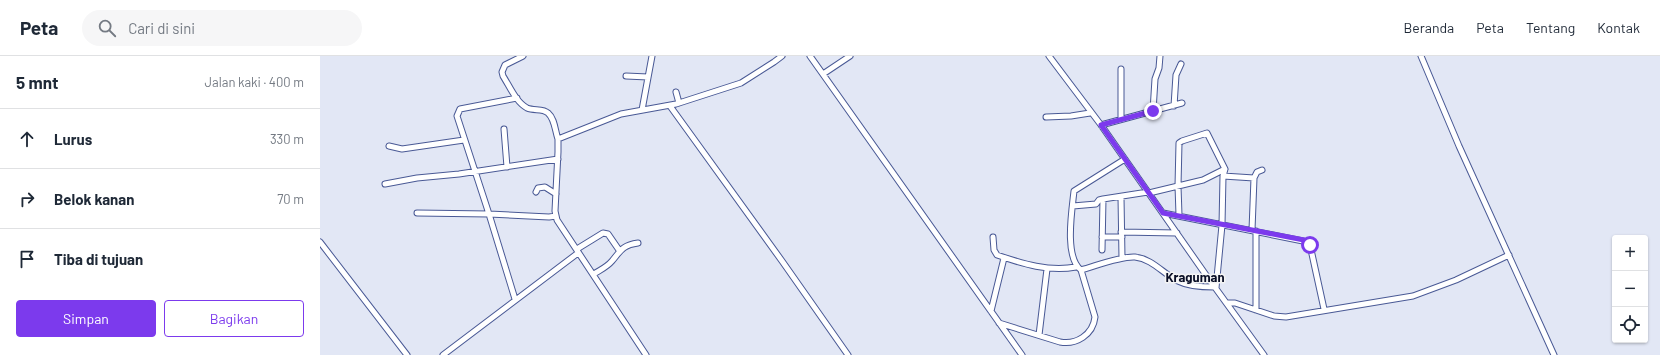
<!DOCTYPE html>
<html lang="id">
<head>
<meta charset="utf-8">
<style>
  :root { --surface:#fff; --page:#f6f6f7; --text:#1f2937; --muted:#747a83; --line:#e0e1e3; --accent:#7c3aed }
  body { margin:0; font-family:Barlow,sans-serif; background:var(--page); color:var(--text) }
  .controls { position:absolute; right:12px; bottom:12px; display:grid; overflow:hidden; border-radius:4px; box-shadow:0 1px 3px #0004 }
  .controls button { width:36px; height:36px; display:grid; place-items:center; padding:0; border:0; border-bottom:1px solid var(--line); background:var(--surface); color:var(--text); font:20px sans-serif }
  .stop { position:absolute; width:12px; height:12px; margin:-9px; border:3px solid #7c3aed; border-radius:50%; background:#fff }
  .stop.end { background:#7c3aed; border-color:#fff; box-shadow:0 1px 4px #0008 }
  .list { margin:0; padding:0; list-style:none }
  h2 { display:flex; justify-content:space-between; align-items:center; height:52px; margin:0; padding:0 16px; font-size:17px }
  h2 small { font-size:13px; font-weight:400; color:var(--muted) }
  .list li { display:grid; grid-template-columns:26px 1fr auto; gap:12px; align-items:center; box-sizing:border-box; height:60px; padding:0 16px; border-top:1px solid var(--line) }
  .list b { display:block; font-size:15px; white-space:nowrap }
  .list em { font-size:13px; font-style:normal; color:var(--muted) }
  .actions { display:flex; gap:8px; padding:12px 16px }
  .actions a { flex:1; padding:9px 0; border:1px solid var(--accent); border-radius:4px; text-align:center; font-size:14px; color:var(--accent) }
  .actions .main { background:var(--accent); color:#fff }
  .icon { flex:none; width:22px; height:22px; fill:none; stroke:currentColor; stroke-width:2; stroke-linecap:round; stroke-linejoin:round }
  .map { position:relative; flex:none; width:1340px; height:299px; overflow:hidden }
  header { display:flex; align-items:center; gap:24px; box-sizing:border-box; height:56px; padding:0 20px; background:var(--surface); border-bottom:1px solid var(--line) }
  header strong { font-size:19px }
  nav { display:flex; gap:22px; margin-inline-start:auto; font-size:14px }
  .search { width:280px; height:36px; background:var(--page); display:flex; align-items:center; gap:10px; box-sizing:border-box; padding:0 14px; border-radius:22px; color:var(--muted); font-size:15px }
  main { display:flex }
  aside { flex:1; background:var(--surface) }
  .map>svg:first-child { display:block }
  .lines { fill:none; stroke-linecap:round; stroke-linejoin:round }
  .street-casing { stroke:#495995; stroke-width:7 }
  .street { stroke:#fff; stroke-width:5 }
  .route { stroke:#7c3aed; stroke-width:5 }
  .labels { text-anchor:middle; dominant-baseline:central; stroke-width:3; stroke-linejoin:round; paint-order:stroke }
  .quarter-label { font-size:13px; font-weight:bold; fill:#090e26; stroke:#f4f4f4 }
</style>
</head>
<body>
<header>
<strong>Peta</strong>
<div class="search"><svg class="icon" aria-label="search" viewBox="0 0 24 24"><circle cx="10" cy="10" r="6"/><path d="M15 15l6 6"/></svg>Cari di sini</div>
<nav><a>Beranda</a><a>Peta</a><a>Tentang</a><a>Kontak</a></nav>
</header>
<main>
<aside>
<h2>5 mnt<small>Jalan kaki · 400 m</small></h2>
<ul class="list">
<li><svg class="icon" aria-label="ahead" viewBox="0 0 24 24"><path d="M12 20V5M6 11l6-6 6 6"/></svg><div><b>Lurus</b></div><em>330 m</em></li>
<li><svg class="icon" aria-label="right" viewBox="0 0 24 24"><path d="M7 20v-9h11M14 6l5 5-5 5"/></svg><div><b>Belok kanan</b></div><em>70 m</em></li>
<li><svg class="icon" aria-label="arrive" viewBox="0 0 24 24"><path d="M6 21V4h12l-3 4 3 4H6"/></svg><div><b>Tiba di tujuan</b></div></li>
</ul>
<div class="actions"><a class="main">Simpan</a><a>Bagikan</a></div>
</aside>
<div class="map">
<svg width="1340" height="299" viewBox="0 0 1340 299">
  <rect width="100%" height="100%" fill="#e2e7f5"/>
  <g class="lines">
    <defs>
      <path id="street" d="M203,0L185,9L182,16L183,20C190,31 196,46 207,52C214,55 223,52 228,57C235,63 235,75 238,83
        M490,0L702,299
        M729,0L781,69L886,219L944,299
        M1101,0L1139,90L1234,299
        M801,13V62
        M503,18L530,0
        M306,20L328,21
        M356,36L359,47
        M350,50L462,205L528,299
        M854,50L856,19L861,8
        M322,54L332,0
        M833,55L835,23L839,12L840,0
        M726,61L751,60L770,57
        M781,69L862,47
        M184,73L187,111
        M69,90L82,93L144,84
        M903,120L934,122
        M65,128L97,122L139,118L238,103
        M216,136L218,132L225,131L236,138
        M829,137L883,124L905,113
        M801,141L802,202
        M753,150L776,148L779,144L783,143L828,136
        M97,157L169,158L229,161L236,160
        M843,157L988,186L990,189L1004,253
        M859,159L858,130L859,87L862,85L887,77L905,113L903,120L902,169L896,232
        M932,174L934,122L937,116L942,114
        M801,176L857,177
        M673,181L674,194L677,199C703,208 729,216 756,211
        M782,181H802
        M0,186L87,299
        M257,193L283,177L288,178L299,194
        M782,194L783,143
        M761,214C744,201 752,154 754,135L805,103
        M274,218C280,214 287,211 292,205C301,194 303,189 318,187
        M195,243L169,158L137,60L140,53L197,42
        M907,247H915L954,260L966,261L1093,240L1136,224L1189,199
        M936,254V175
        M671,255L684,202
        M679,267L740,286C756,289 773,279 775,261L761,214C776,210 800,200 815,201C833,203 843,218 858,225C868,230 883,231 894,231
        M719,279L727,213
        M123,299L258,197
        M326,299L237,164L235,155L238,96V83L301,58L356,48L421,27L454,6L462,0"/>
    </defs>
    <use href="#street" class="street-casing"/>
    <use href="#street" class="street"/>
  </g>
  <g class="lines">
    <path class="route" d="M833,55L781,69L843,157L984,184L990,189"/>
  </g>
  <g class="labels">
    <g class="quarter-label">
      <text x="875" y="221">Kraguman</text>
    </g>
  </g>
</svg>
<div class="controls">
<button>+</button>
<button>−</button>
<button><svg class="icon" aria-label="locate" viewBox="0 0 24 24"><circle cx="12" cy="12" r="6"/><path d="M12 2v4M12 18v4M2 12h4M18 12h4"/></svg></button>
</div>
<div class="stop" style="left:990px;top:189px"></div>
<div class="stop end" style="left:833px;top:55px"></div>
</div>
</main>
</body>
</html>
